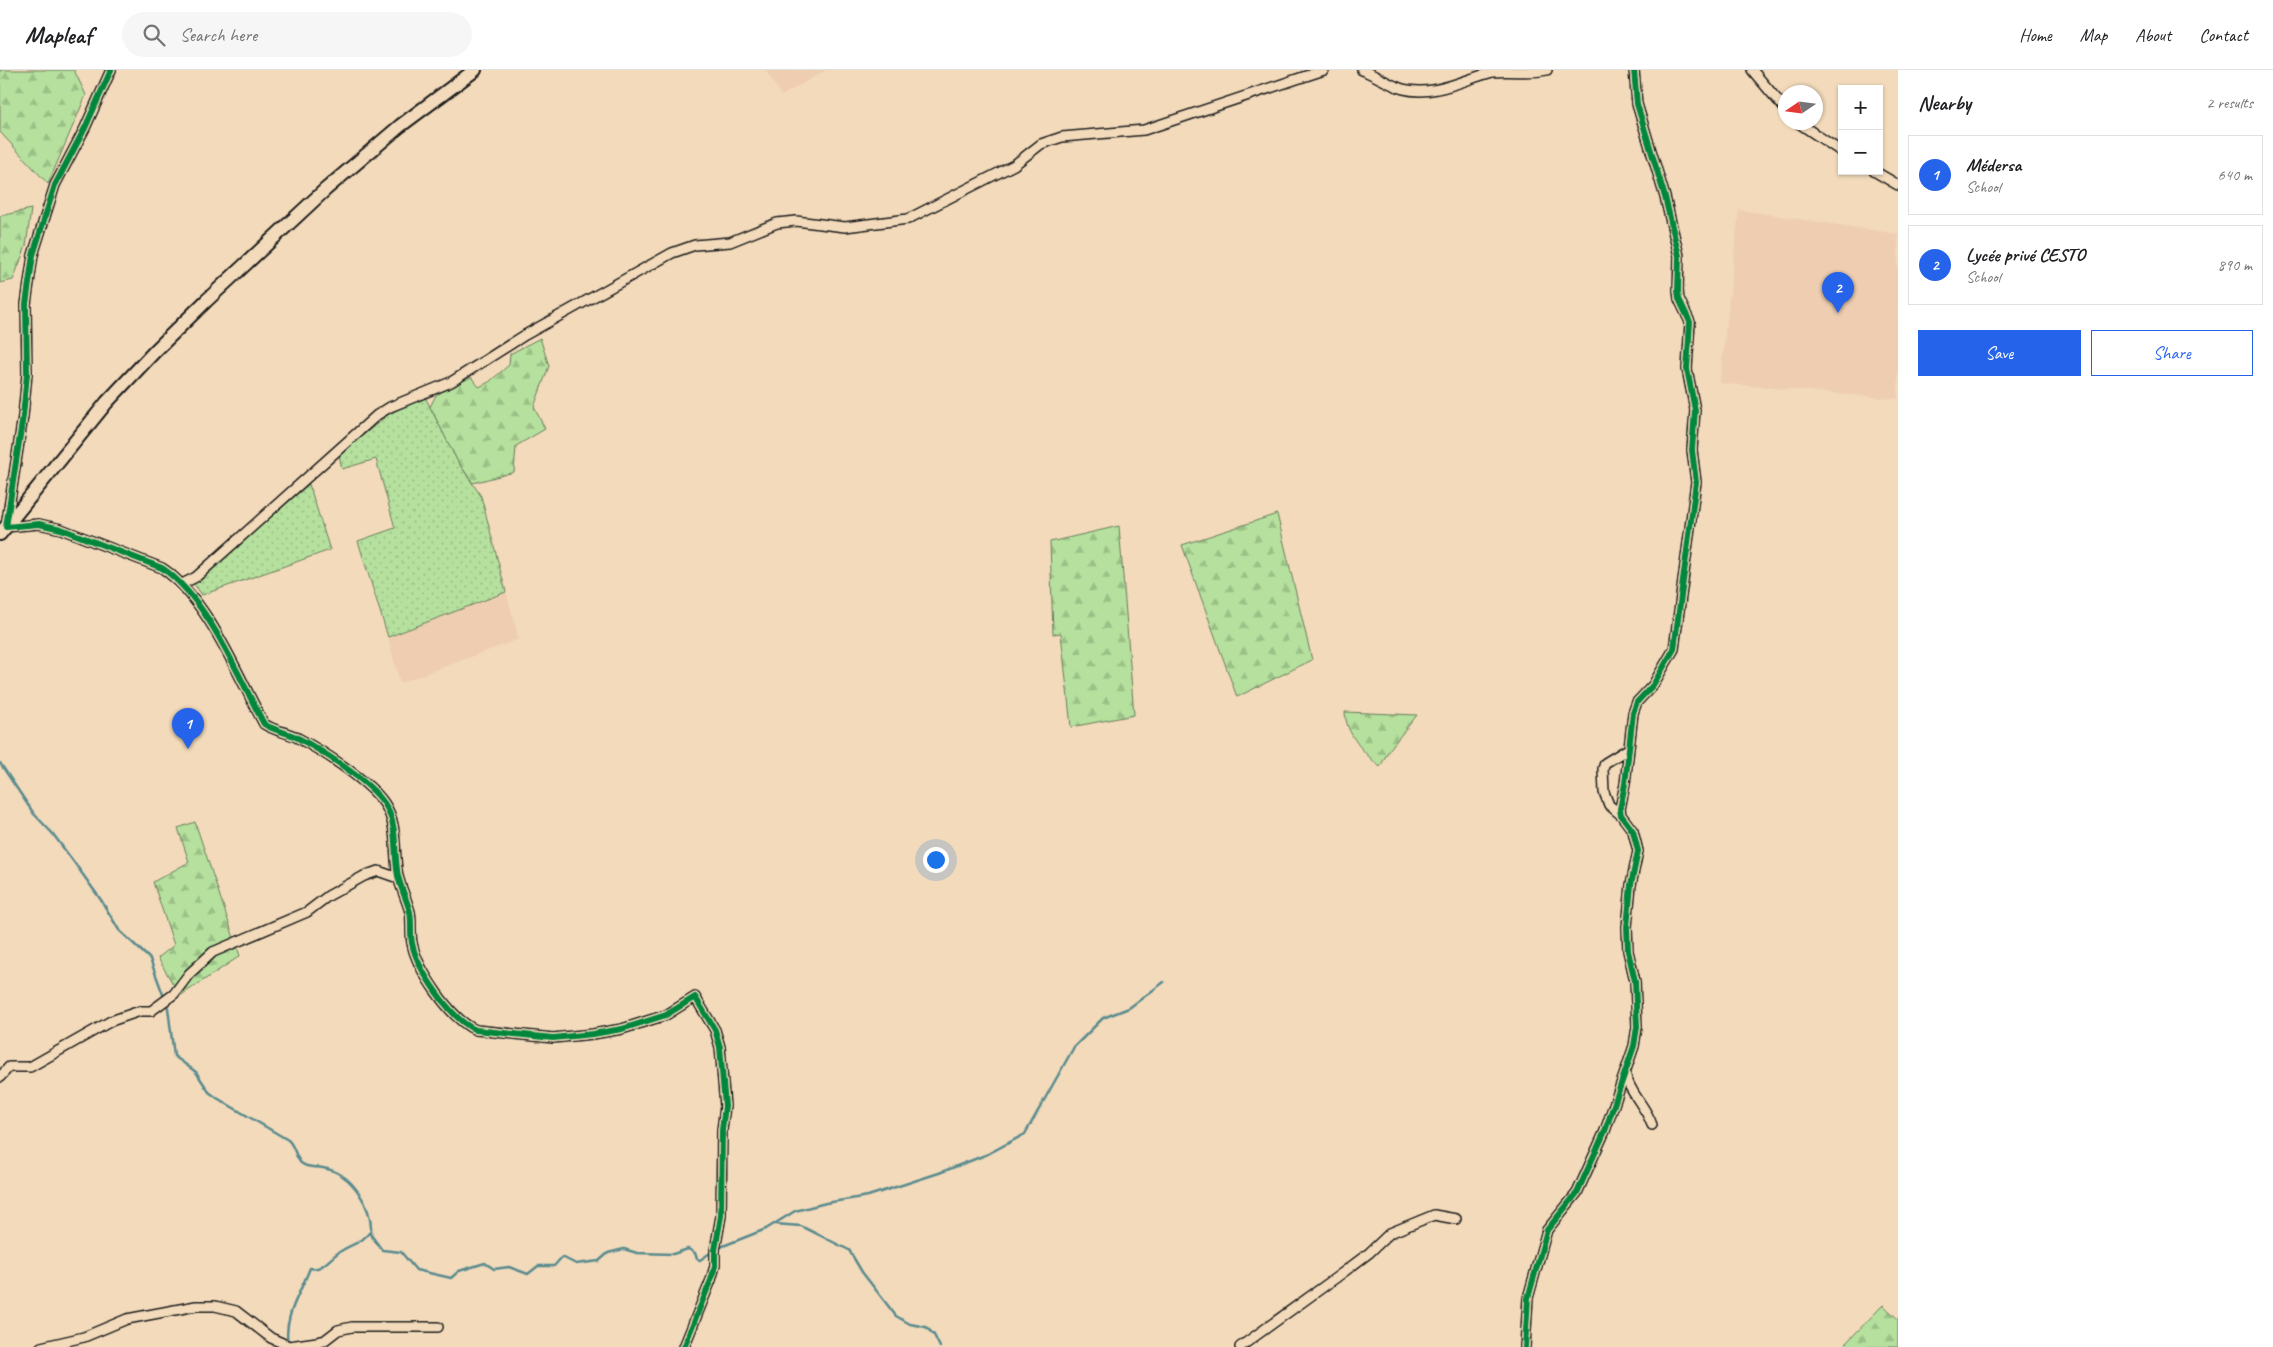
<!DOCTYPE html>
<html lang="en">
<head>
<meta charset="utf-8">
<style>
  :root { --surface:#fff; --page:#f6f6f6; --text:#202124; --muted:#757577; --line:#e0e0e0; --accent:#2563eb }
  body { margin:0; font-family:Caveat,sans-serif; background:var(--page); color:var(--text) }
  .controls { position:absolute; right:15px; top:15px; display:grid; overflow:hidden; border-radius:0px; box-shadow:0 1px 4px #0004 }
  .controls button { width:45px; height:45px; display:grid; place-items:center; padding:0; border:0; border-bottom:1px solid var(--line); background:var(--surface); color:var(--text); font:25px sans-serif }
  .compass { position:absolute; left:1778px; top:15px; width:45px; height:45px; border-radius:50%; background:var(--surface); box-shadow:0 1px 4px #0004; rotate:257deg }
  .you { position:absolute; left:935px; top:789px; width:18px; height:18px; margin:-12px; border:4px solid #fff; border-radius:50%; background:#1a73e8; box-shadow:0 0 0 8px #1a73e833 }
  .badge { display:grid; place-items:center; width:32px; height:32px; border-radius:50%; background:var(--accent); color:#fff; font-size:16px; font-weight:700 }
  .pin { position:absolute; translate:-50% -41px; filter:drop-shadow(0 1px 2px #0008) }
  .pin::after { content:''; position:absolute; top:26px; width:18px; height:15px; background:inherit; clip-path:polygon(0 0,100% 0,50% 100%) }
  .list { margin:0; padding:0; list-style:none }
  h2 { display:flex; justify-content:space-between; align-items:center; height:65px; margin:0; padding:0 20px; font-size:21px }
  h2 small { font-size:16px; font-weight:400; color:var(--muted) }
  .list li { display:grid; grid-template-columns:32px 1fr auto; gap:15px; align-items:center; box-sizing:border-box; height:80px; margin:0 10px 10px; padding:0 10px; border:1px solid var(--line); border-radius:0px }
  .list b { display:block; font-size:19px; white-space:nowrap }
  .list p { margin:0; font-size:16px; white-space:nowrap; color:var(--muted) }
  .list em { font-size:16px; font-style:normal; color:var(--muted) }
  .actions { display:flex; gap:10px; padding:15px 20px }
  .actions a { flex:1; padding:11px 0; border:1px solid var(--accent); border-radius:0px; text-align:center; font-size:18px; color:var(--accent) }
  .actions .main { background:var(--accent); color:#fff }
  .icon { flex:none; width:28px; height:28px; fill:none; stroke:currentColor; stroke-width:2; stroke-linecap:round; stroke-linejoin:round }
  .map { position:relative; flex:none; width:1898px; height:1277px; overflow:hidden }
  header { display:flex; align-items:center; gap:30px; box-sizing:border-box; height:70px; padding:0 25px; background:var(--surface); border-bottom:1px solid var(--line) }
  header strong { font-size:24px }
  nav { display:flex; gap:28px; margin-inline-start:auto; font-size:18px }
  .search { width:350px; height:45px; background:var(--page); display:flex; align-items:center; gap:12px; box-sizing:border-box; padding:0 18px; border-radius:28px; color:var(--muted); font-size:19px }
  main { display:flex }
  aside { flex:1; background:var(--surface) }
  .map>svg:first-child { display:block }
  .built { fill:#eecdb1 }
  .grass { fill:url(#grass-dots); stroke:#687e5c }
  .forest { fill:url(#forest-firs); stroke:#687e5c }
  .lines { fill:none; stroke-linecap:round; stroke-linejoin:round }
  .stream { stroke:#5a8b8f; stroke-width:2.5 }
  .street-casing { stroke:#1c1c1c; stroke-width:12 }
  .secondary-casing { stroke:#1c1c1c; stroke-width:16 }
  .street { stroke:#f2daba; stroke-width:9 }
  .secondary { stroke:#f2daba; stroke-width:12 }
  .cycleway-casing { stroke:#f2daba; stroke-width:9 }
  .cycleway { stroke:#00873e; stroke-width:6 }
</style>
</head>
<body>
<header>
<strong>Mapleaf</strong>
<div class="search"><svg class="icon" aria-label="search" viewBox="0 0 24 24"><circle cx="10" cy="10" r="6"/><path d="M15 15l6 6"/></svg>Search here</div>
<nav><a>Home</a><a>Map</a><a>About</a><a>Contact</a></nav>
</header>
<main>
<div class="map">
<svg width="1898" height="1277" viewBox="0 0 1898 1277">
  <defs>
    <pattern id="grass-dots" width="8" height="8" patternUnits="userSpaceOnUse" patternTransform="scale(1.25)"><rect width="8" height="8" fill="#b5e09d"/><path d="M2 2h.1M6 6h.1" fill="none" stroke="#9bc087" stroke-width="1.8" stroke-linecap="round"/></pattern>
    <pattern id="forest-firs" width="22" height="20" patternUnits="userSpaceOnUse" patternTransform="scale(1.25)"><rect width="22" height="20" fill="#b5e09d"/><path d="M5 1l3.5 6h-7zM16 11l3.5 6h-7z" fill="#9bc087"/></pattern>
  </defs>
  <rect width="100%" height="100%" fill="#f2daba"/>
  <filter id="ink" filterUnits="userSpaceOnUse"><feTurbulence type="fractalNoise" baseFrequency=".02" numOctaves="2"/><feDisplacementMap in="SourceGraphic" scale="10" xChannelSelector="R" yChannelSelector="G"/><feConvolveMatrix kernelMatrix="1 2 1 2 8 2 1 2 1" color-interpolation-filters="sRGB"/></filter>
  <g filter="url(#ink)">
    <path class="built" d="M766,0H826L781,26Z
      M1739,140L1898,164V329L1720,313Z
      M506,522L519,569L400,613L388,567Z"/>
    <path class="grass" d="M425,327L458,392L481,426L506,522L388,567L358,471L395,458L376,389L342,399L339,385L389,344Z
      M309,414L330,480L202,525L194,514Z"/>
    <path class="forest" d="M0,0H74L86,25L48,114L0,62Z
      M31,139L26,176L13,210L0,213V146Z
      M540,268L549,296L534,337L545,359L516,376L514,402L473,413L458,392L430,337L436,325L471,307L479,317L489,312L509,295L510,284Z
      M1277,444L1312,590L1237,627L1182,475Z
      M1119,456L1134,645L1071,657L1061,563L1053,564L1050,472Z
      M1345,642L1417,645L1389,680L1380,697C1363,682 1346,664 1345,642Z
      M195,752L240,886L180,926L158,888L174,875L153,812L189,792L178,758Z
      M1883,1235L1898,1249V1277H1842Z"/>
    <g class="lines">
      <path class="stream" d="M0,693L34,744L53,764L76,795L101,830L119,860L150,889L168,938L174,986L196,1002L209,1022L217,1028L288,1070C295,1076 295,1087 301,1093C308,1099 316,1096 323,1098C353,1103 373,1138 371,1165L382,1180L401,1182L416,1200L451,1208L459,1201L485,1193L494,1199L509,1197L528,1204L538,1196H554L562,1187L576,1194L599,1191L608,1183L624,1179L637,1183L673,1184L688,1179L695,1183L697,1189L700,1190L713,1181
        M775,1154L801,1156L849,1180L862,1202L896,1246L910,1254L926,1257L934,1265L940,1277
        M718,1178L766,1159L795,1141L826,1133L868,1126L939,1103L988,1084L1025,1064L1074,977L1103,948L1129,938L1164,912
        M288,1273C283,1247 301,1222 310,1198C323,1201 330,1187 341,1181C355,1172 359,1175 371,1161"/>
      <defs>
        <path id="street" d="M111,0L85,58L55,115L33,185L26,234L27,304L23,346L6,457L39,454L61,459L162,498C208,529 238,606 264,654C275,661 286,662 296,667C321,680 368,710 384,733C399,755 393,781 398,806C401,819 407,830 410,842C412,852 410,863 412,873C417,899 451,950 476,960L553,968L593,964L622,959L666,945L695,927L715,960L720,977L725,1036L722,1060L721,1146L715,1180V1196L711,1210L684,1277
          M1362,0C1375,5 1392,16 1403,19C1435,27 1464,9 1493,2C1511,0 1529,4 1547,0
          M1752,0L1786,40
          M1797,52L1842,82
          M1874,101L1898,115
          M182,514L196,507L377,345L390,337L451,312L525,265L672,183L695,175L730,172L777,153L796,151L845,157L908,149L1014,95L1041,74L1062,67L1144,60L1324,0
          M1621,745L1609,735L1604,722L1603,699L1605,693L1628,679
          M1625,1003C1629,1023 1646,1036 1652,1055
          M0,1007L9,997H30L111,951L140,941H151L174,924L189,904L213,882L307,842L328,826L364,806L378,801L398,808
          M41,1277L84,1267L127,1249L196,1236H215L236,1241L271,1268L289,1276L317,1272L325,1270L338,1260L352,1257H438
          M1240,1277L1337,1207L1369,1183L1390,1163L1434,1145L1456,1149
          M1525,1277L1528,1228L1547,1160L1577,1123L1605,1061L1634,976L1637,957L1635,911L1628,881L1627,857L1631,815L1638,781L1633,761L1621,745L1620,739L1625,714L1633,643L1637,632L1653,615L1674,579L1696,412L1692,380L1695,340L1687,299L1690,252L1679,229L1678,221L1679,186L1665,127L1637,34L1634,0"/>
        <path id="secondary" d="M0,464L107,332L155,281L206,231L326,119L400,56L475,0"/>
      </defs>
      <use href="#street" class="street-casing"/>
      <use href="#secondary" class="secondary-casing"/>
      <use href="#street" class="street"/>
      <use href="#secondary" class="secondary"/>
      <defs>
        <path id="cycleway" d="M111,0L85,58L55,115L33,185L26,234L27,304L23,346L6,457L39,454L61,459L162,498C208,529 238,606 264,654C275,661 286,662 296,667C321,680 368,710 384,733C399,755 393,781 398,806C401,819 407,830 410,842C412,852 410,863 412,873C417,899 451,950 476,960L553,968L593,964L622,959L666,945L695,927L715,960L720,977L725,1036L722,1060L721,1146L715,1180V1196L711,1210L684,1277
          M1525,1277L1528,1228L1547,1160L1577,1123L1605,1061L1634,976L1637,957L1635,911L1628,881L1627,857L1631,815L1638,781L1633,761L1621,745L1620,739L1625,714L1633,643L1637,632L1653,615L1674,579L1696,412L1692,380L1695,340L1687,299L1690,252L1679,229L1678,221L1679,186L1665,127L1637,34L1634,0"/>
      </defs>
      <use href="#cycleway" class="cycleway-casing"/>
      <use href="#cycleway" class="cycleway"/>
    </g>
  </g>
</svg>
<div class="controls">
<button>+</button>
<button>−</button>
</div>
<svg class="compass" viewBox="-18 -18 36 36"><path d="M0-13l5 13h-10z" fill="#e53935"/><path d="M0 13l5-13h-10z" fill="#757577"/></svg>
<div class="you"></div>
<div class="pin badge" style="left:188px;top:679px">1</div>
<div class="pin badge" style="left:1838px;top:243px">2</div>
</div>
<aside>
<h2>Nearby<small>2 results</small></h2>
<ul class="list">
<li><span class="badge">1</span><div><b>Médersa</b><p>School</p></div><em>640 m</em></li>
<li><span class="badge">2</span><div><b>Lycée privé CESTO</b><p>School</p></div><em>890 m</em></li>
</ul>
<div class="actions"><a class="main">Save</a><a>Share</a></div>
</aside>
</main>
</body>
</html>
